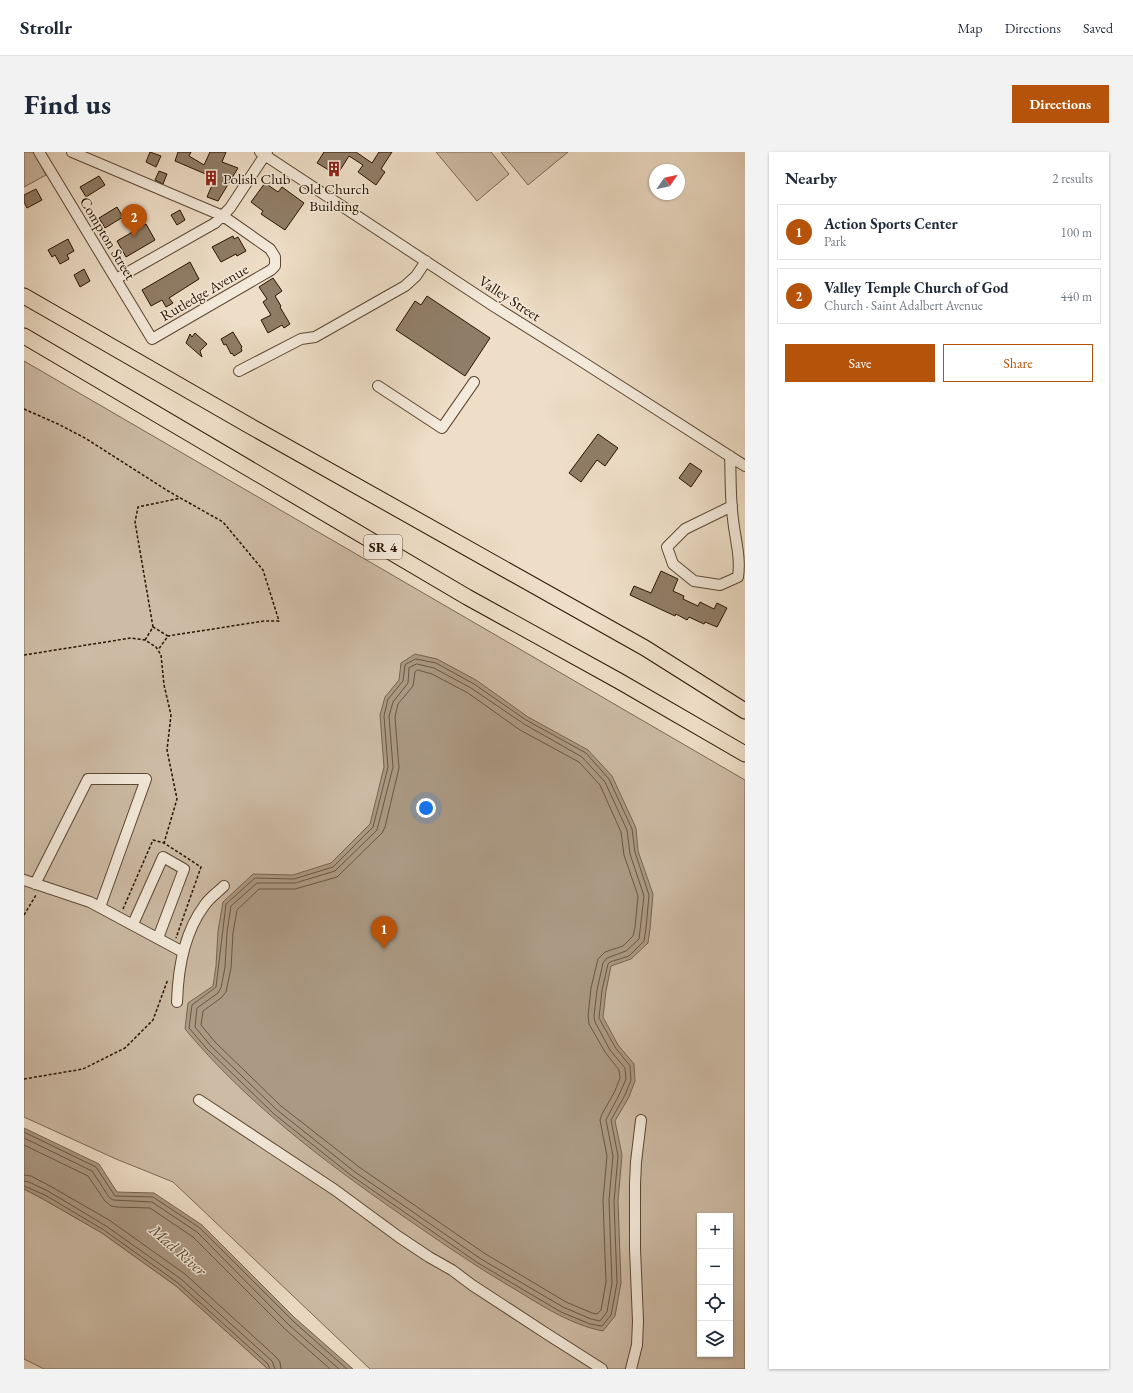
<!DOCTYPE html>
<html lang="en">
<head>
<meta charset="utf-8">
<style>
  :root { --surface:#fff; --page:#f2f2f3; --text:#1f2937; --muted:#747a83; --line:#e0e1e3; --accent:#b45309 }
  body { margin:0; font-family:"EB Garamond",serif; background:var(--page); color:var(--text) }
  .controls { position:absolute; right:12px; bottom:12px; display:grid; overflow:hidden; border-radius:0px; box-shadow:0 1px 3px #0004 }
  .controls button { width:36px; height:36px; display:grid; place-items:center; padding:0; border:0; border-bottom:1px solid var(--line); background:var(--surface); color:var(--text); font:20px sans-serif }
  .compass { position:absolute; left:625px; top:12px; width:36px; height:36px; border-radius:50%; background:var(--surface); box-shadow:0 1px 3px #0004; rotate:56deg }
  .you { position:absolute; left:402px; top:656px; width:14px; height:14px; margin:-10px; border:3px solid #fff; border-radius:50%; background:#1a73e8; box-shadow:0 0 0 6px #1a73e833 }
  .badge { display:grid; place-items:center; width:26px; height:26px; border-radius:50%; background:var(--accent); color:#fff; font-size:13px; font-weight:700 }
  .pin { position:absolute; translate:-50% -33px; filter:drop-shadow(0 1px 2px #0008) }
  .pin::after { content:''; position:absolute; top:21px; width:14px; height:12px; background:inherit; clip-path:polygon(0 0,100% 0,50% 100%) }
  .list { margin:0; padding:0; list-style:none }
  h2 { display:flex; justify-content:space-between; align-items:center; height:52px; margin:0; padding:0 16px; font-size:17px }
  h2 small { font-size:13px; font-weight:400; color:var(--muted) }
  .list li { display:grid; grid-template-columns:26px 1fr auto; gap:12px; align-items:center; box-sizing:border-box; height:56px; margin:0 8px 8px; padding:0 8px; border:1px solid var(--line); border-radius:0px }
  .list b { display:block; font-size:15px; white-space:nowrap }
  .list p { margin:0; font-size:13px; white-space:nowrap; color:var(--muted) }
  .list em { font-size:13px; font-style:normal; color:var(--muted) }
  .actions { display:flex; gap:8px; padding:12px 16px }
  .actions a { flex:1; padding:9px 0; border:1px solid var(--accent); border-radius:0px; text-align:center; font-size:14px; color:var(--accent) }
  .actions .main { background:var(--accent); color:#fff }
  .icon { flex:none; width:22px; height:22px; fill:none; stroke:currentColor; stroke-width:2; stroke-linecap:round; stroke-linejoin:round }
  .map { position:relative; flex:none; width:721px; height:1217px; overflow:hidden; border-radius:0px }
  header { display:flex; align-items:center; gap:24px; box-sizing:border-box; height:56px; padding:0 20px; background:var(--surface); border-bottom:1px solid var(--line) }
  header strong { font-size:19px }
  nav { display:flex; gap:22px; margin-inline-start:auto; font-size:14px }
  .intro { display:flex; align-items:center; justify-content:space-between; box-sizing:border-box; height:96px; padding:0 24px }
  h1 { margin:0; font-size:28px }
  .button { padding:10px 18px; border-radius:0px; background:var(--accent); color:#fff; font-size:14px; font-weight:700 }
  main { display:flex; gap:24px; padding:0 24px }
  aside { flex:1; background:var(--surface); border-radius:0px; box-shadow:0 1px 3px #0004 }
  .map>svg:first-child { display:block }
  .green { fill:#cdbba5; stroke:#7c6752; fill-rule:evenodd }
  .water { fill:#ab9983; stroke:#77634f }
  .lines { fill:none; stroke-linecap:round; stroke-linejoin:round }
  .shore { stroke:#6a5642; stroke-width:1 }
  .building { fill:#907d67; stroke:#2a1300 }
  .minor-casing { stroke:#5b4632; stroke-width:12 }
  .highway-casing { stroke:#2a1300; stroke-width:17 }
  .path { stroke:#2a1300; stroke-width:1.5; stroke-dasharray:3 2; stroke-linecap:butt }
  .minor { stroke:#f4eadb; stroke-width:10 }
  .highway { stroke:#eedec7; stroke-width:15 }
  .labels { text-anchor:middle; dominant-baseline:central; stroke-width:3; stroke-linejoin:round; paint-order:stroke }
  .shield { fill:#f4eadb; stroke:#675442; stroke-width:1 }
  .shield-label { font-size:14px; font-weight:bold; fill:#2a1300 }
  .poi-label { font-size:15px; fill:#2a1300; stroke:#f4eadb; text-anchor:start }
  .street-label { font-size:15px; fill:#2a1300; stroke:#f4eadb }
  .water-label { font-size:16px; font-style:italic; fill:#5e4934; stroke:#f4eadb }
</style>
</head>
<body>
<header>
<strong>Strollr</strong>
<nav><a>Map</a><a>Directions</a><a>Saved</a></nav>
</header>
<div class="intro"><h1>Find us</h1><a class="button">Directions</a></div>
<main>
<div class="map">
<svg width="721" height="1217" viewBox="0 0 721 1217">
  <rect width="100%" height="100%" fill="#eedec7"/>
  <filter id="stains"><feTurbulence type="fractalNoise" baseFrequency=".005" numOctaves="4"/><feColorMatrix values="0 0 0 0 .2 0 0 0 0 .09 0 0 0 0 .02 0 0 0 .5 -.17"/></filter>
  <radialGradient id="worn" r=".72"><stop offset=".6" stop-color="#630" stop-opacity="0"/><stop offset="1" stop-color="#630" stop-opacity=".3"/></radialGradient>
  <path class="green" d="M0,0H10L22,23L0,35Z
    M412,0H467L485,22L453,49Z
    M477,0H544L504,33Z
    M0,209L721,628V1217H346L149,1030L92,1007L0,965ZM676,1064H706V1202H676Z
    M0,1037L19,1047L78,1081L152,1134L244,1217H20L0,1207Z"/>
  <path class="water" d="M391,502L413,507L452,528L504,565L564,598L588,624L612,676L614,699L629,742L626,777L624,791L607,807L587,814L582,839L579,865L594,893L610,912L611,929L605,945L591,969L598,1003L594,1049L597,1131L591,1164L579,1179C543,1172 513,1150 482,1132C445,1110 411,1086 376,1062C298,1008 222,950 161,877L164,851L189,834L192,814L194,779L199,750L229,722L269,723L307,711L346,672L360,615L356,563L361,545L375,528L377,511Z
    M0,976L75,1012L93,1040L130,1041L178,1073L271,1166L329,1217H244L152,1134L78,1081L19,1047L0,1037Z"/>
  <g class="lines">
    <path class="shore" d="M392,507L412,511L450,532L502,568L562,601L585,627L608,677L611,700L625,743L622,776L620,789L605,804L586,810L584,812L578,838L575,866L591,895L606,914L607,928L601,943L587,968L594,1004L590,1049L593,1131L587,1163L578,1174L566,1172L537,1160L454,1111L328,1024L250,962L183,897L165,876L168,853L192,835L202,752L231,726L270,727L309,715L349,675L364,615L360,564L364,547L379,529L381,513Z
      M393,512L410,516L447,536L500,572L558,605L581,630L603,678L606,702L620,744L615,787L602,799L583,806L579,811L573,838L570,864L571,870L586,898L601,916L602,927L596,941L582,968L589,1004L585,1048L588,1131L583,1160L576,1169L567,1167L539,1155L457,1107L331,1020L253,958L187,894L171,875L173,856L194,841L197,836L201,815L203,780L207,754L233,731H271L311,719L353,678L369,615L365,564L369,550L384,531L385,516Z
      M394,518L408,522L444,541L496,578L555,610L576,633L597,680L600,703L614,744L611,775L609,784L599,794L581,800L574,807L567,836L564,864L565,872L581,900L595,918L596,926L591,939L578,962L576,968L583,1004L579,1048L582,1130L577,1158L573,1162L568,1161L542,1150L460,1101L335,1015L257,954L191,890L177,873L179,859L197,846L202,840L207,816L209,781L213,758L235,737H271L313,725L358,681L361,675L375,616L371,565L374,552L389,534L391,520Z
      M0,980L72,1015L91,1044L129,1045L176,1076L269,1169L323,1217
      M0,986L68,1019L85,1045L89,1048L128,1050L173,1080L265,1173L315,1217
      M0,993L64,1024L81,1049L87,1054L93,1055L126,1056L169,1085L261,1177L306,1217
      M0,1023L7,1024L26,1034L85,1068L161,1122L252,1205L256,1210L257,1217
      M0,1029L5,1030L24,1039L82,1074L157,1127L248,1209L251,1217
      M0,1034L21,1043L80,1078L154,1131L244,1212L246,1217"/>
  </g>
  <path class="building" d="M126,0L137,4L132,15L122,10Z
    M154,0H167L165,4L180,13L186,0H202L198,10L214,16L194,49L183,45L191,26L151,9Z
    M300,0H332L348,11L355,0H368L357,17L361,20L352,33L334,20L339,13L325,4L313,23L293,11Z
    M135,19L143,22L139,32L131,28Z
    M75,24L81,33L62,45L56,35Z
    M241,31L254,40L258,35L280,51L261,78L237,62L239,59L227,50Z
    M12,37L18,48L3,56L0,50V43Z
    M93,55L99,65L81,76L75,66Z
    M156,58L161,68L153,73L147,63Z
    M122,72L131,88L102,105L93,89Z
    M209,84L210,87L214,85L222,99L213,104L212,102L197,110L188,95Z
    M44,87L50,99L43,103L45,107L36,112L31,103L28,105L24,98Z
    M166,110L175,127L145,146L149,151L142,155L138,148L127,154L118,138Z
    M60,117L66,129L56,135L50,123Z
    M249,126L258,139L251,144L257,154L256,155L266,172L260,176L258,173L244,181L237,168L247,163L239,150L243,147L235,135Z
    M403,144L466,186L441,224L372,178L391,149L397,153Z
    M209,180L218,195L217,196L218,199L210,204L208,201L207,202L202,192L200,193L197,187Z
    M171,181L183,192L176,199L178,205L162,191L166,182L168,185Z
    M574,282L594,296L581,314L573,308L557,330L545,321Z
    M666,311L678,319L667,335L655,326Z
    M637,419L654,427L649,439L660,444L659,447L674,454L676,450L690,457L693,451L703,456L693,475L681,470L680,472L665,465L663,468L652,462L651,464L606,443L610,434L627,441Z"/>
  <g class="lines">
    <defs>
      <path id="minor" d="M15,0L128,187L247,118L251,114V105L246,97L199,64L48,0
        M236,0L471,155L554,207L721,314
        M92,127L191,71L206,56L243,0
        M215,219L277,187L291,185L381,134L392,124L402,109
        M354,234L418,276L450,230
        M706,304C707,325 706,346 709,367C711,387 717,405 714,425L696,433L670,429L649,412L643,395L661,377L708,354
        M0,728L66,750L159,800
        M11,732L64,627H122L76,755
        M109,772L139,705L160,717L134,786
        M153,850C154,817 160,781 180,754C185,746 194,740 200,734
        M175,948L311,1038L375,1085L405,1105L428,1118L448,1133L523,1182L578,1217
        M607,1217L613,1193L614,1169L611,1097V1032L612,1010L617,968"/>
      <path id="highway" d="M0,144L226,274L621,496L721,559
        M0,184L443,445L595,529L721,602"/>
    </defs>
    <use href="#minor" class="minor-casing"/>
    <use href="#highway" class="highway-casing"/>
    <path class="path" d="M0,257L34,272L61,286L144,339L199,370L239,418L255,469H240L144,484
      M129,475L111,370L114,355L157,346
      M121,488L129,475L144,484L134,498
      M0,503L107,486L121,488L132,495L137,503L140,533L147,563L143,598L153,647L140,691
      M99,757L129,688L140,691L177,715L152,786
      M0,763L12,743
      M0,927L59,917L101,896L129,868L144,827"/>
    <use href="#minor" class="minor"/>
    <use href="#highway" class="highway"/>
  </g>
  <defs>
    <symbol id="building-bare" viewBox="-9 -9 18 18"><path d="M-4-6H4V6H1V3H-1V6H-4ZM-2.5-4.3h1.7v1.8h-1.7ZM.8-4.3h1.7v1.8H.8ZM-2.5-1h1.7V.8h-1.7ZM.8-1h1.7V.8H.8Z" fill="#8f2418" stroke="#f4eadb" stroke-width="2.5" paint-order="stroke"/></symbol>
  </defs>
  <g fill-rule="evenodd">
    <use href="#building-bare" x="299" y="6" width="22" height="22"/>
    <use href="#building-bare" x="176" y="15" width="22" height="22"/>
  </g>
  <g class="labels">
    <rect class="shield" x="340" y="383" width="38" height="24" rx="3"/>
    <g class="shield-label">
      <text x="359" y="395">SR 4</text>
    </g>
    <g class="poi-label">
      <text x="199" y="26">Polish Club</text>
      <text x="310" y="36" text-anchor="middle">Old Church<tspan x="310" dy="17">Building</tspan></text>
    </g>
    <g class="street-label">
      <text transform="translate(84 86) rotate(59)">Compton Street</text>
      <text transform="translate(180 140) rotate(-30)">Rutledge Avenue</text>
      <text transform="translate(486 146) rotate(33)">Valley Street</text>
    </g>
    <g class="water-label">
      <text transform="translate(154 1098) rotate(41)">Mad River</text>
    </g>
  </g>
  <rect width="100%" height="100%" filter="url(#stains)"/>
  <rect width="100%" height="100%" fill="url(#worn)"/>
</svg>
<div class="controls">
<button>+</button>
<button>−</button>
<button><svg class="icon" aria-label="locate" viewBox="0 0 24 24"><circle cx="12" cy="12" r="6"/><path d="M12 2v4M12 18v4M2 12h4M18 12h4"/></svg></button>
<button><svg class="icon" aria-label="layers" viewBox="0 0 24 24"><path d="M12 4l9 5-9 5-9-5zM3 14l9 5 9-5"/></svg></button>
</div>
<svg class="compass" viewBox="-18 -18 36 36"><path d="M0-13l5 13h-10z" fill="#e53935"/><path d="M0 13l5-13h-10z" fill="#747a83"/></svg>
<div class="you"></div>
<div class="pin badge" style="left:360px;top:797px">1</div>
<div class="pin badge" style="left:110px;top:85px">2</div>
</div>
<aside>
<h2>Nearby<small>2 results</small></h2>
<ul class="list">
<li><span class="badge">1</span><div><b>Action Sports Center</b><p>Park</p></div><em>100 m</em></li>
<li><span class="badge">2</span><div><b>Valley Temple Church of God</b><p>Church · Saint Adalbert Avenue</p></div><em>440 m</em></li>
</ul>
<div class="actions"><a class="main">Save</a><a>Share</a></div>
</aside>
</main>
</body>
</html>
